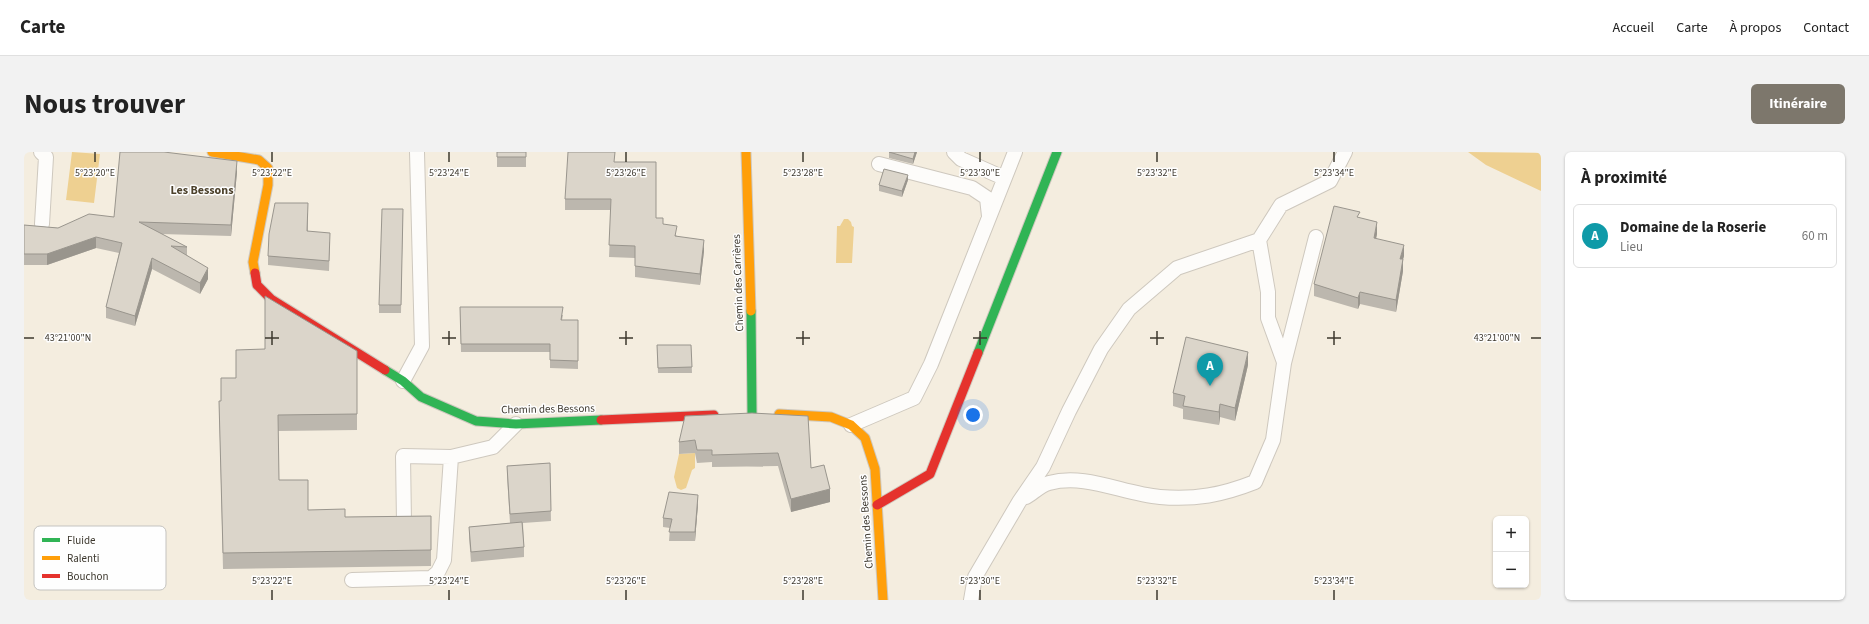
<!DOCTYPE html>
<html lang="fr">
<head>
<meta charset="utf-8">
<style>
  :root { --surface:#fff; --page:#f2f2f2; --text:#222; --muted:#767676; --line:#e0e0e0; --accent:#7d776c }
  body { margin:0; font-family:"Source Sans 3",sans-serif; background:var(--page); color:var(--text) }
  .controls { position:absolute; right:12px; bottom:12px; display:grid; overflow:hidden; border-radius:6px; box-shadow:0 1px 3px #0004 }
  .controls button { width:36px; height:36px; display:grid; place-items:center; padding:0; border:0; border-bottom:1px solid var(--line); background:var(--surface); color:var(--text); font:20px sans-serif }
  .you { position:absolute; left:949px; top:263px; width:14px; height:14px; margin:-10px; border:3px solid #fff; border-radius:50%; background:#1a73e8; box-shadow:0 0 0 6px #1a73e833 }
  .badge { display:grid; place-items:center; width:26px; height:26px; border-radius:50%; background:var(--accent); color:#fff; font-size:13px; font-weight:700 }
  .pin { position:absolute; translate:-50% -33px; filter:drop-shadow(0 1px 2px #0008) }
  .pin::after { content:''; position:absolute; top:21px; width:14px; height:12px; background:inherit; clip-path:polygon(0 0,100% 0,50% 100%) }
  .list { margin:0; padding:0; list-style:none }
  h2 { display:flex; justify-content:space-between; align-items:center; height:52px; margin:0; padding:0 16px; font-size:17px }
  h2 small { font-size:13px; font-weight:400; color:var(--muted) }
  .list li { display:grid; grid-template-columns:26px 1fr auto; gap:12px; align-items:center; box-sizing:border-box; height:64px; margin:0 8px 8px; padding:0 8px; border:1px solid var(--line); border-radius:6px }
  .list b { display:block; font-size:15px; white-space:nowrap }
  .list p { margin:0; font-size:13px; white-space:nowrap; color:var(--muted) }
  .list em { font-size:13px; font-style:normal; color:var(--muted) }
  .map { position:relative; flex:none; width:1517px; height:448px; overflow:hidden; border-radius:6px }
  header { display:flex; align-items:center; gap:24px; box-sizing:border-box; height:56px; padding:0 20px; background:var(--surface); border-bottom:1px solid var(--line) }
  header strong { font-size:19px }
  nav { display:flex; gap:22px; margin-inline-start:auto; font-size:14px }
  .intro { display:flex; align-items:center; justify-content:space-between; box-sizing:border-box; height:96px; padding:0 24px }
  h1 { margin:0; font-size:28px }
  .button { padding:10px 18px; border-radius:6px; background:var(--accent); color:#fff; font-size:14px; font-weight:700 }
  main { display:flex; gap:24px; padding:0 24px }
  aside { flex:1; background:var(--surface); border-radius:6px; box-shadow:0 1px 3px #0004 }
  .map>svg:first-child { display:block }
  .water { fill:#eed091 }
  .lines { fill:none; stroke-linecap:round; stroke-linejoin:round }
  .lane-casing { stroke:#cec8be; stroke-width:16 }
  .fast-casing { stroke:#cec8be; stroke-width:11 }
  .slow-casing { stroke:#cec8be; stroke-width:11 }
  .jam-casing { stroke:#cec8be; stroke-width:11 }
  .lane { stroke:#fdfcfa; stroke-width:14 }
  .fast { stroke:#30b455; stroke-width:9 }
  .slow { stroke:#ff9f0a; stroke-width:9 }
  .jam { stroke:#e5322d; stroke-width:9 }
  .wall { fill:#bcb7ae }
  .shaded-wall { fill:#99958d }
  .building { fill:#dbd5ca; stroke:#99958d }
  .ticks { fill:none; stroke:#3d382e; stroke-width:1.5 }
  .labels { text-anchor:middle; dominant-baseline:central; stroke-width:3; stroke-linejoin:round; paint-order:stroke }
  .street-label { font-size:11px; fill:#3d382e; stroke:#fefefe }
  .neighbourhood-label { font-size:12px; font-weight:bold; fill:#4c412b; stroke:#fefefe }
  .key { fill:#fefefe; stroke:#c4c3c0; stroke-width:1 }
  .key-label { font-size:11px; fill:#3d382e }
  .ticks-label { font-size:10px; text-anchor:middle; fill:#3d382e; stroke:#fefefe; stroke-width:3; stroke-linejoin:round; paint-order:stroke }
</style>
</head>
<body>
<header>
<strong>Carte</strong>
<nav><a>Accueil</a><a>Carte</a><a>À propos</a><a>Contact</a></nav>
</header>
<div class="intro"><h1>Nous trouver</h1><a class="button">Itinéraire</a></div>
<main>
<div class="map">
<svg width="1517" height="448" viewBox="0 0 1517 448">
  <rect width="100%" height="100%" fill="#f4eddf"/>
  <path class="water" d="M48,0L76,2L70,51L42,48Z
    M1444,0L1517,1V39L1462,13Z
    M820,67H824L827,70L828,74L830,75L828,111H812L813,74H816Z
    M671,301V316L668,318L662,336L657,338L653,336L650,325L655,302Z"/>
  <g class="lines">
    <defs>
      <path id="lane" d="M17,0L22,5L18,72
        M930,0L937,7L980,26
        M855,12L948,36L963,46L965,64
        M1235,88L1244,140V166L1260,210
        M379,229L398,194L393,0
        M827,273L890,246L907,212L991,0
        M1002,345C1009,341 1017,333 1025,331C1062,321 1099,342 1136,345C1171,348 1198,343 1231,330L1249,288L1260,211L1292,85
        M380,370L379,304L427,305L469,295L492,272
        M328,428L407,426L414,420L420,408L427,305
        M947,448L951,425L995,350L1019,315L1045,259L1077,197L1105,157L1153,116L1235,88L1257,53L1306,29L1321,0"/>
      <path id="fast" d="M727,159L728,261
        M954,201L1033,0
        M361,218L379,229L397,245L452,269L492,272L577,268"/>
      <path id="slow" d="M188,0L235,8L244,16V33L229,110L231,121
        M722,0L727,159
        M755,262L807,265L827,273L841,286L851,317L859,448"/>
      <path id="jam" d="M231,121L233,133L247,147L361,218
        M577,268L690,263
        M853,353L906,322L954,201"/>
    </defs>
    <use href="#lane" class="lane-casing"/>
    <use href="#fast" class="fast-casing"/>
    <use href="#slow" class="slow-casing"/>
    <use href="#jam" class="jam-casing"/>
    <use href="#lane" class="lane"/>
    <use href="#fast" class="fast"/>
    <use href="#slow" class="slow"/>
    <use href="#jam" class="jam"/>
  </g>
  <path class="wall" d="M473,0H502V15H473Z
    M865,0H893L889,12L865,6Z
    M591,10L632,66L653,84L680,99L676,133L611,125V106L585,105L587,58H541V47Z
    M213,20L207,84L137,82L163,95V103L184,127L176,142L128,117L111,174L82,166V155L95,101L72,96L23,113H0V73L34,76L90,65Z
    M884,28L878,45L855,39V33Z
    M379,57L377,161H355V153Z
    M284,61V79L306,90L305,119L244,113V104Z
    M1336,66L1353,82L1352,86L1380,104L1379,107V119L1372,160L1336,152L1334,157L1290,144V132Z
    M436,155L539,163L538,168H554V217L526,216V200H437Z
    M633,193H667L668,221H634Z
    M333,199V278L254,279L255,328L284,358L321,365L407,364V414L199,417L195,249H197L212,226Z
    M1224,213L1211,269L1196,265L1195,273L1159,267V257L1149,254V241Z
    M728,261L787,316L806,350L767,360L754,314L688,315V310L673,311L671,301L655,302V290Z
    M526,311L527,369L499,371L500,395V405L447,410L445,385V375L486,371L483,324V314Z
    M674,352L671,389H645L646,376L639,375V366Z"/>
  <path class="shaded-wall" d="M891,0H893L889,12V7Z
    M213,9V20L207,84V73Z
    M884,23V28L878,45V39Z
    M1353,70V82L1350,97V86Z
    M72,85V96L23,113V102Z
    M680,88V99L676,133V122Z
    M1380,93V104L1376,118V107Z
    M128,106V117L111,174V164Z
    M1379,107V119L1372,160V148Z
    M184,116V127L176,142V131Z
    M1336,140V152L1334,157V146Z
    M1224,200V213L1211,269V256Z
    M1196,252V265L1195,273V260Z
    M806,337V350L767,360V347Z
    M674,343V352L671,389V380Z"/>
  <path class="building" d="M96,0H140L213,9L207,73L115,70L163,95L147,94L184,116L176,131L128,106L111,164L82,155L98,91L72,85L23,102H0V73L34,76L65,62L90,65Z
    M473,0H502V5H473Z
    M544,0H591L590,10H632V66H639V72L653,74L651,84L680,88L676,122L611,114V94L585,93L587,47H541Z
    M865,0H891L889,7Z
    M860,17L884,23L878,39L855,33Z
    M251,51H284L283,79L306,81L305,109L244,104L245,82Z
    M1310,54L1336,60L1333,65L1353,70L1350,86L1380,93L1376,107H1379L1372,148L1336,140L1334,146L1290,132Z
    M358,57H379L377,153H355Z
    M241,144L333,199V262L254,263L255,328H284V358L321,357V365L407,364V398L199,401L195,249H197V226H212V198L241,197Z
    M436,155H539L537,168H554V209L526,208V192H437Z
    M1162,185L1224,200L1211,256L1196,252L1195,260L1159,254L1161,244L1149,241Z
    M633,193H667L668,215L634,216Z
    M728,261L784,264L787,316L800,313L806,337L767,347L754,301L688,303V298H673L671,288L655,290L661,264Z
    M526,311L527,359L486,362L483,314Z
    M645,340L674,343L671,380H645L648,367L639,366Z
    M498,370L500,395L447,400L445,375Z"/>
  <path class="ticks" d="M71,0V10M248,0V10M425,0V10M602,0V10M779,0V10M956,0V10M1133,0V10M1310,0V10M248,179V193M425,179V193M602,179V193M779,179V193M956,179V193M1133,179V193M1310,179V193M0,186H10M241,186H255M418,186H432M595,186H609M772,186H786M949,186H963M1126,186H1140M1303,186H1317M1507,186H1517M248,438V448M425,438V448M602,438V448M779,438V448M956,438V448M1133,438V448M1310,438V448"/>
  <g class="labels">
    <g class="street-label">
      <text transform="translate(714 131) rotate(-92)">Chemin des Carrières</text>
      <text transform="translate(524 257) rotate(-1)">Chemin des Bessons</text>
      <text transform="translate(842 370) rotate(-94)">Chemin des Bessons</text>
    </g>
    <g class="neighbourhood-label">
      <text x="178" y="38">Les Bessons</text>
    </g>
  </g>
  <rect x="10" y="374" width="132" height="64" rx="6" class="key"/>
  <rect x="18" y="386" width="18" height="4" fill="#30b455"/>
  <rect x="18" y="404" width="18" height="4" fill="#ff9f0a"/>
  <rect x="18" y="422" width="18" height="4" fill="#e5322d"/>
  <g class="key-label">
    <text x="43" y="392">Fluide</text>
    <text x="43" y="410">Ralenti</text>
    <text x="43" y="428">Bouchon</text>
  </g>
  <g class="ticks-label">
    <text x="71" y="24">5°23'20"E</text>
    <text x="248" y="24">5°23'22"E</text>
    <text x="425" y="24">5°23'24"E</text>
    <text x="602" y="24">5°23'26"E</text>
    <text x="779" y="24">5°23'28"E</text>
    <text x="956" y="24">5°23'30"E</text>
    <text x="1133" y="24">5°23'32"E</text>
    <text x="1310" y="24">5°23'34"E</text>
    <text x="44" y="189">43°21'00"N</text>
    <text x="1473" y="189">43°21'00"N</text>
    <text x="248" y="432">5°23'22"E</text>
    <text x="425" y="432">5°23'24"E</text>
    <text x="602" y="432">5°23'26"E</text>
    <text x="779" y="432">5°23'28"E</text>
    <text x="956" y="432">5°23'30"E</text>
    <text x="1133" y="432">5°23'32"E</text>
    <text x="1310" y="432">5°23'34"E</text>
  </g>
</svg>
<div class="controls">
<button>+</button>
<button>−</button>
</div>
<div class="you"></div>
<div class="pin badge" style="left:1186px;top:234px;background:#0f9aa8">A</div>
</div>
<aside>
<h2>À proximité<small></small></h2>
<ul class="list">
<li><span class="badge" style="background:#0f9aa8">A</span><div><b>Domaine de la Roserie</b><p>Lieu</p></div><em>60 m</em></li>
</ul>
</aside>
</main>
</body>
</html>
